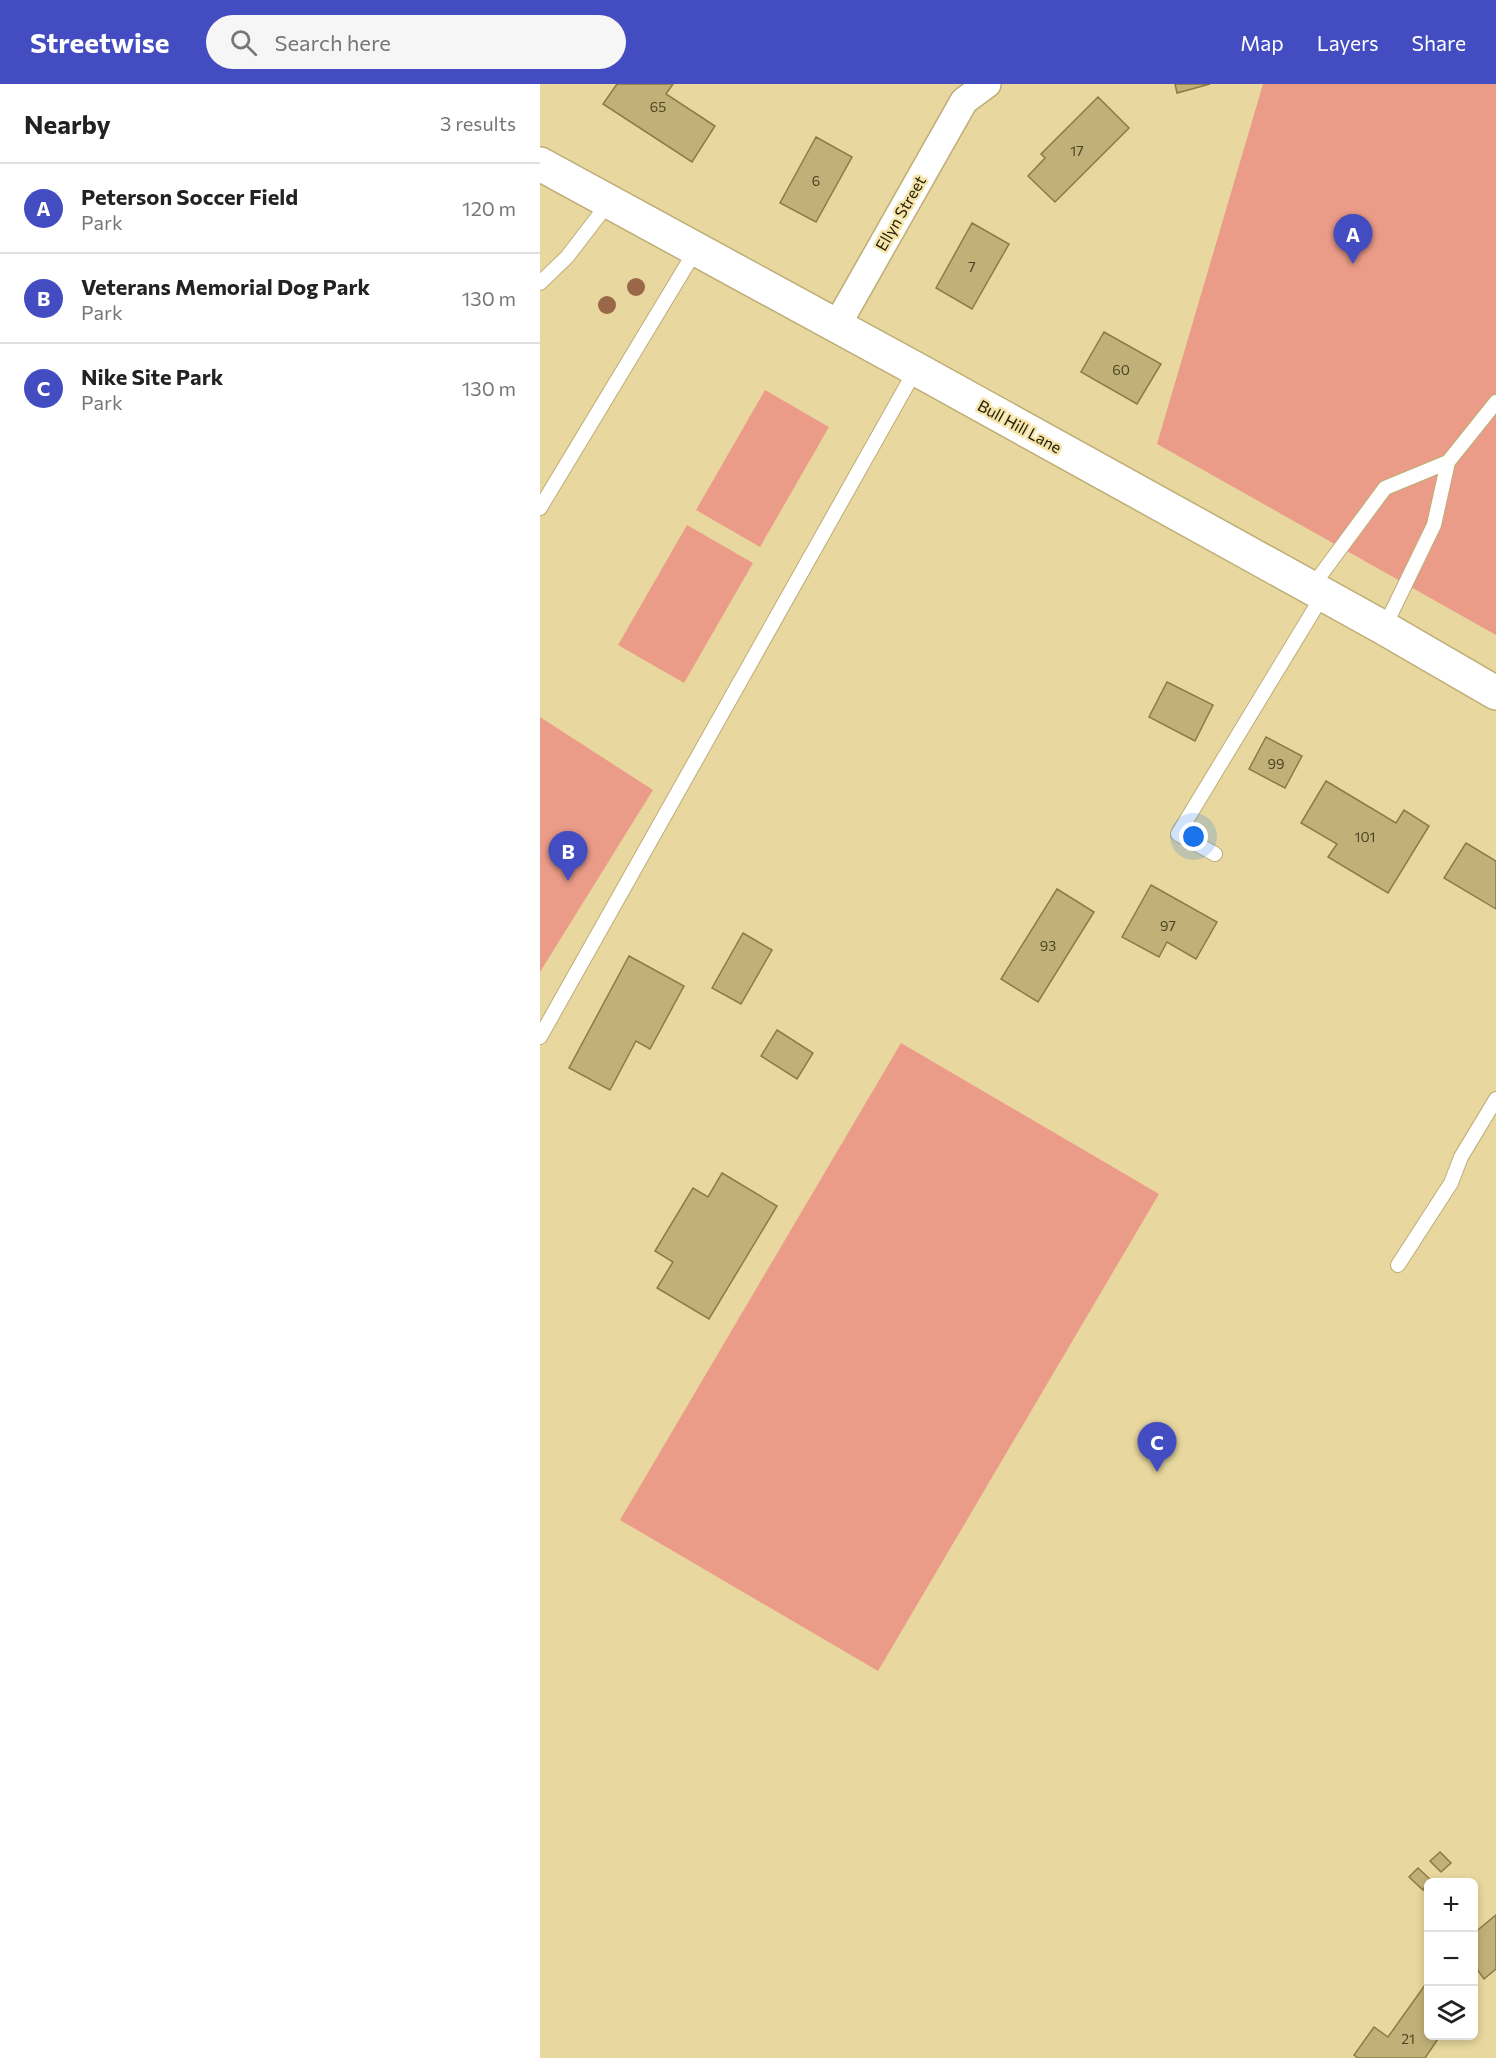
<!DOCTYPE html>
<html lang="en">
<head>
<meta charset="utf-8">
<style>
  :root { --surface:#fff; --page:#f6f6f6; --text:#222; --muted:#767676; --line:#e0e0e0; --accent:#434dc1 }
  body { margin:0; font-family:Commissioner,sans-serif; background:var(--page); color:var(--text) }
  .controls { position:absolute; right:18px; bottom:18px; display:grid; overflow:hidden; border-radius:9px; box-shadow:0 3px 9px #0003 }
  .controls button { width:54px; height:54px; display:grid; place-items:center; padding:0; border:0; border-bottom:2px solid var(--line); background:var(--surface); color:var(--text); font:30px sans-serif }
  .you { position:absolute; left:654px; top:753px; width:21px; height:21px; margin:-15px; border:4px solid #fff; border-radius:50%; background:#1a73e8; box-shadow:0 0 0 9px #1a73e833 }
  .badge { display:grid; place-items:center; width:39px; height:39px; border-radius:50%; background:var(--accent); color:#fff; font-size:20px; font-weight:700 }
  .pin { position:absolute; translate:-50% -50px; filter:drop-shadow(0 2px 3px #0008) }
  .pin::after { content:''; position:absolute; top:32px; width:21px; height:18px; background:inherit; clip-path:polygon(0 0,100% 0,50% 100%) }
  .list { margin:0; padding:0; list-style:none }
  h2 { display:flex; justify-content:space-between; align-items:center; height:78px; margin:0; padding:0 24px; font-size:26px }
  h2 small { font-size:20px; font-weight:400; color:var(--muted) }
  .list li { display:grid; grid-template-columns:39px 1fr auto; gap:18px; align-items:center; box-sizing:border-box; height:90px; padding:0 24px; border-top:2px solid var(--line) }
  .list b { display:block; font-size:22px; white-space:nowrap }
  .list p { margin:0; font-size:20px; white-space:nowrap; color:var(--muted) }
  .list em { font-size:20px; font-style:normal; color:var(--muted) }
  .icon { flex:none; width:33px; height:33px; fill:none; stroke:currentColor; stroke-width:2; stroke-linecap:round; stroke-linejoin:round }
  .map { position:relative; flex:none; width:956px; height:1974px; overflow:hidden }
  header { display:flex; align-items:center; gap:36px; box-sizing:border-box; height:84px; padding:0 30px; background:var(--accent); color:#fff }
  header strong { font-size:28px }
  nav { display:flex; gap:33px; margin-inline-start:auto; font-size:21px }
  .search { width:420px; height:54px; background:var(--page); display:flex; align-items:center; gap:15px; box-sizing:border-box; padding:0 21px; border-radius:33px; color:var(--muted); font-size:22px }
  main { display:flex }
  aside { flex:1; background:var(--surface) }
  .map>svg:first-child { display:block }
  .green { fill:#eb9c89 }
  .building { fill:#c1b078; stroke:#8b7b45; stroke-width:1.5 }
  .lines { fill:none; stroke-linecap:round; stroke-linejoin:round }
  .lane-casing { stroke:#bead76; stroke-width:16 }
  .street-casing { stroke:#bead76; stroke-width:30 }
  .secondary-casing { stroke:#bead76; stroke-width:36 }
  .lane { stroke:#fff; stroke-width:14 }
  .street { stroke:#fff; stroke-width:27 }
  .secondary { stroke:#fff; stroke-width:33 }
  .tree { fill:#9a6848 }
  .labels { text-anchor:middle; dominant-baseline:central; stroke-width:5; stroke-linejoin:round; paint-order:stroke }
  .number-label { font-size:14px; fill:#4d4425 }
  .street-label { font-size:16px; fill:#262009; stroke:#f6e5ab }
</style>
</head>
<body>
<header>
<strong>Streetwise</strong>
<div class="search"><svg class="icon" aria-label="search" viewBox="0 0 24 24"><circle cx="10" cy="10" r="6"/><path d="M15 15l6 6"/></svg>Search here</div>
<nav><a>Map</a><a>Layers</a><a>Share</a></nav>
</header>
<main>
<aside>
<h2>Nearby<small>3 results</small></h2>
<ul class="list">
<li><span class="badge">A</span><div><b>Peterson Soccer Field</b><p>Park</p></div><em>120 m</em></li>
<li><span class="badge">B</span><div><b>Veterans Memorial Dog Park</b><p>Park</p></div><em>130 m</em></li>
<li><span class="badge">C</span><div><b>Nike Site Park</b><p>Park</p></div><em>130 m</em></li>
</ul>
</aside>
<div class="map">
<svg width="956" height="1974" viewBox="0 0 956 1974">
  <rect width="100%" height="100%" fill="#e8d89f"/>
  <path class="green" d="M723,0H956V551L617,360Z
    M225,306L289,343L220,463L156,426Z
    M147,441L213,479L144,599L78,561Z
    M0,633L113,706L0,888Z
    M361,959L619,1110L338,1587L80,1436Z"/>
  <path class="building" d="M77,0H133L126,10L175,42L152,78L63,20Z
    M635,0H670L637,9Z
    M558,13L589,44L515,118L488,92L505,74L501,70Z
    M276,53L312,73L276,138L240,119Z
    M432,139L469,160L432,225L396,204Z
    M564,248L621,280L597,320L541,288Z
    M627,598L673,621L655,657L609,633Z
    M726,653L762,672L745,704L709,685Z
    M786,697L856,739L864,726L889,742L848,809L788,773L797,760L761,739Z
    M926,759L956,777V825L904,794Z
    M611,801L677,838L656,875L627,858L619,873L582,853Z
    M517,805L554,828L498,918L461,895Z
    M203,849L232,866L201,920L172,904Z
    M89,872L144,902L110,965L96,957L70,1006L29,984Z
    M237,946L273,969L257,995L221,972Z
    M182,1089L237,1122L169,1235L117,1204L133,1178L115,1167L153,1104L168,1113Z
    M900,1768L911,1779L901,1788L890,1777Z
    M878,1784L892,1797L888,1798L883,1806L869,1793Z
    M956,1831V1885L944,1895L934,1881V1849Z
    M885,1901L888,1903V1952H900L885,1974H818L814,1971L834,1943L848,1953Z"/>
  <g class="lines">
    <defs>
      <path id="lane" d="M0,199L27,173L70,117
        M0,424L157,164
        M771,504L845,404L908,378
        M844,544L894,441L908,378L956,318
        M675,770L638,750L783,511
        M0,953L376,285
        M858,1181L911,1099L921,1073L956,1015"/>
      <path id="street" d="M297,241L424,17L447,0"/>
      <path id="secondary" d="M0,80L376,285L844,544L956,609"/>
    </defs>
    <use href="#lane" class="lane-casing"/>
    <use href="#street" class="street-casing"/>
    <use href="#secondary" class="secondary-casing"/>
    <use href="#lane" class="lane"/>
    <use href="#street" class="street"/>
    <use href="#secondary" class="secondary"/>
  </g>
  <g class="tree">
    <circle cx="96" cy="203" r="9"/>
    <circle cx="67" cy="221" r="9"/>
  </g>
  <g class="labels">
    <g class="number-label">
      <text x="118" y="22">65</text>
      <text x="537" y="66">17</text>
      <text x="276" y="96">6</text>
      <text x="432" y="182">7</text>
      <text x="581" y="285">60</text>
      <text x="736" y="679">99</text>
      <text x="825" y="752">101</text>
      <text x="628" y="841">97</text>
      <text x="508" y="861">93</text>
      <text x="868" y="1954">21</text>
    </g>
    <g class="street-label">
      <text transform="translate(360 129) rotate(-60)">Ellyn Street</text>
      <text transform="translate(480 342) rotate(29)">Bull Hill Lane</text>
    </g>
  </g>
</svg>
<div class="controls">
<button>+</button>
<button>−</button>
<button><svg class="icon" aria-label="layers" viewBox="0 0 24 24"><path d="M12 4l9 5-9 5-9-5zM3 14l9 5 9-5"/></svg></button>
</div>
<div class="you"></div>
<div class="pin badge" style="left:813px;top:180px">A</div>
<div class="pin badge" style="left:28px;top:797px">B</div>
<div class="pin badge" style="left:617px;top:1388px">C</div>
</div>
</main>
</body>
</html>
